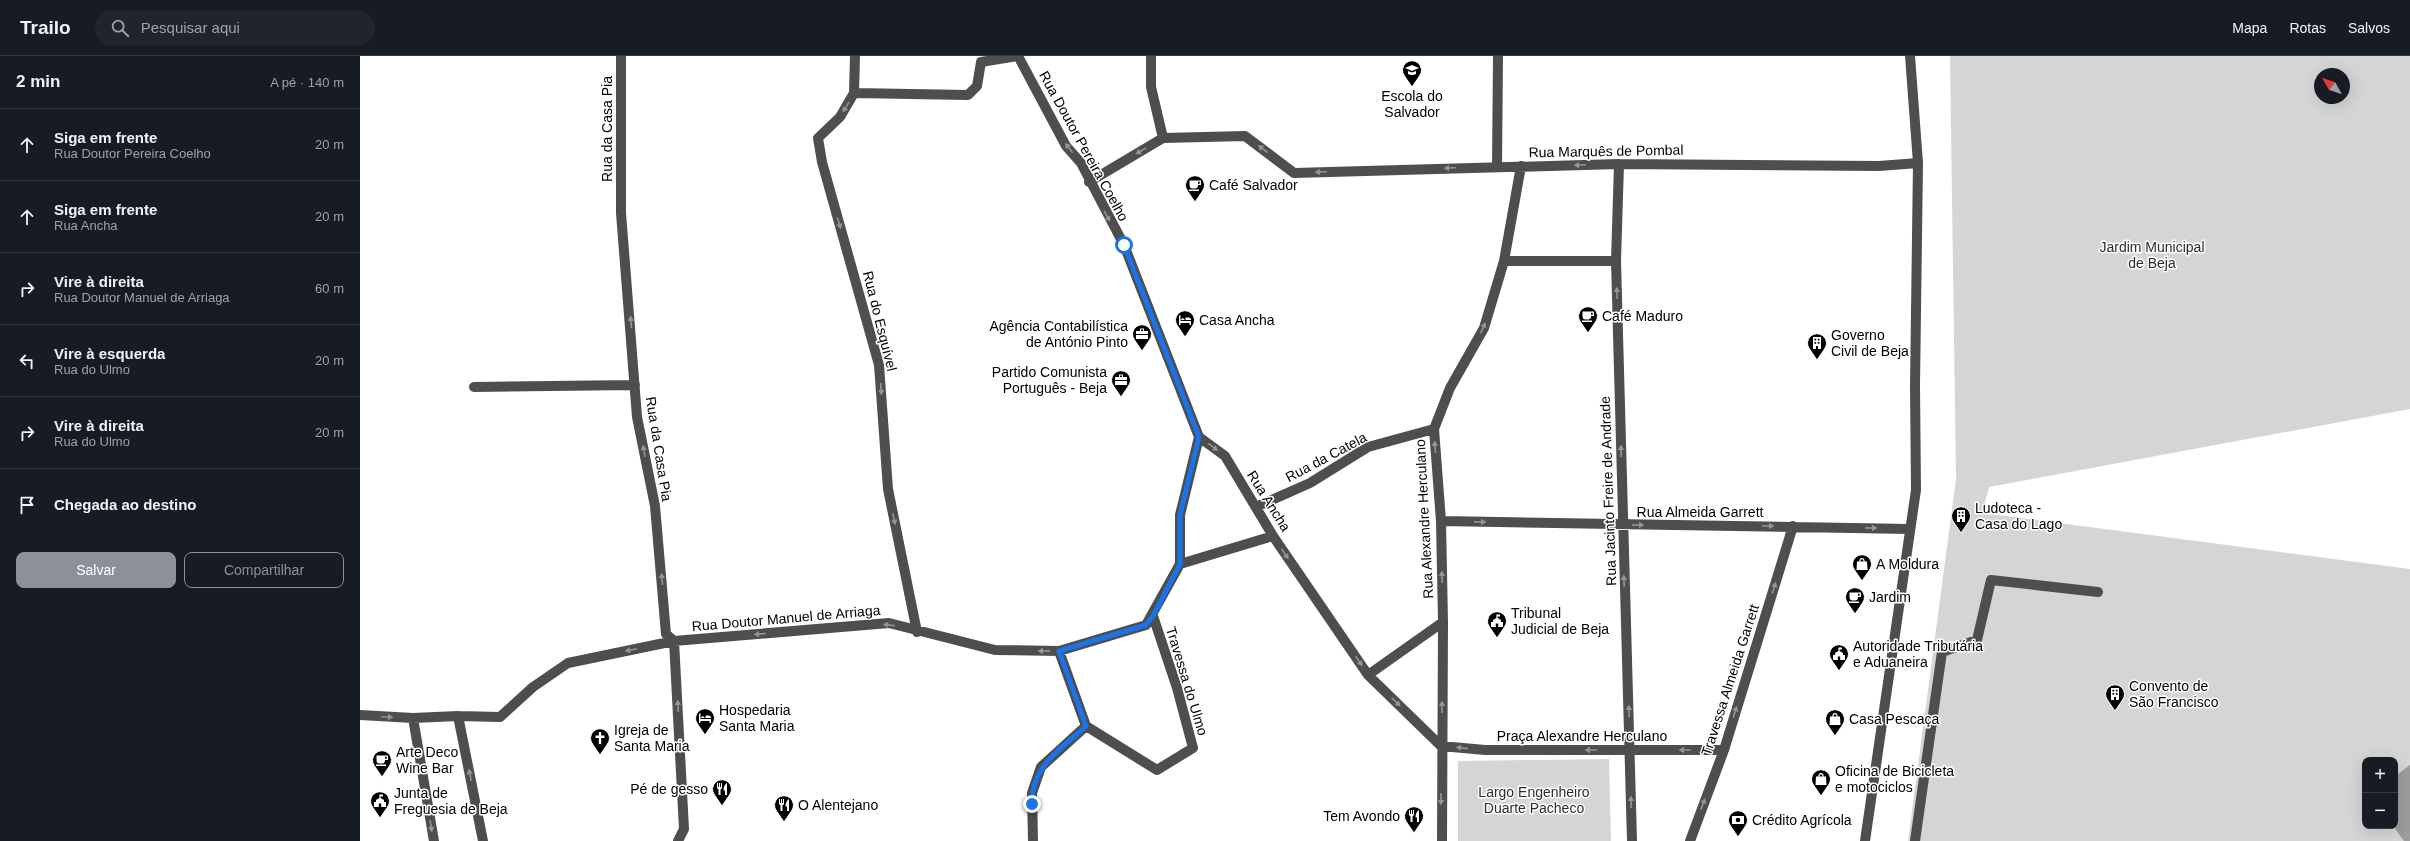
<!DOCTYPE html>
<html lang="pt">
<head>
<meta charset="utf-8">
<style>
  :root { --surface:#171b24; --page:#20242c; --text:#f1f3f6; --muted:#9ea1a6; --line:#363941; --accent:#8c9099 }
  body { margin:0; font-family:Helvetica,sans-serif; background:var(--page); color:var(--text) }
  .controls { position:absolute; right:12px; bottom:12px; display:grid; overflow:hidden; border-radius:8px; box-shadow:0 4px 16px #0002 }
  .controls button { width:36px; height:36px; display:grid; place-items:center; padding:0; border:0; border-bottom:1px solid var(--line); background:var(--surface); color:var(--text); font:20px sans-serif }
  .compass { position:absolute; left:1954px; top:12px; width:36px; height:36px; border-radius:50%; background:var(--surface); box-shadow:0 4px 16px #0002; rotate:310deg }
  .stop { position:absolute; width:12px; height:12px; margin:-9px; border:3px solid #1a73e8; border-radius:50%; background:#fff }
  .stop.end { background:#1a73e8; border-color:#fff; box-shadow:0 1px 4px #0008 }
  .list { margin:0; padding:0; list-style:none }
  h2 { display:flex; justify-content:space-between; align-items:center; height:52px; margin:0; padding:0 16px; font-size:17px }
  h2 small { font-size:13px; font-weight:400; color:var(--muted) }
  .list li { display:grid; grid-template-columns:26px 1fr auto; gap:12px; align-items:center; box-sizing:border-box; height:72px; padding:0 16px; border-top:1px solid var(--line) }
  .list b { display:block; font-size:15px; white-space:nowrap }
  .list p { margin:0; font-size:13px; white-space:nowrap; color:var(--muted) }
  .list em { font-size:13px; font-style:normal; color:var(--muted) }
  .actions { display:flex; gap:8px; padding:12px 16px }
  .actions a { flex:1; padding:9px 0; border:1px solid var(--accent); border-radius:8px; text-align:center; font-size:14px; color:var(--accent) }
  .actions .main { background:var(--accent); color:#fff }
  .icon { flex:none; width:22px; height:22px; fill:none; stroke:currentColor; stroke-width:2; stroke-linecap:round; stroke-linejoin:round }
  .map { position:relative; flex:none; width:2050px; height:785px; overflow:hidden }
  header { display:flex; align-items:center; gap:24px; box-sizing:border-box; height:56px; padding:0 20px; background:var(--surface); border-bottom:1px solid var(--line) }
  header strong { font-size:19px }
  nav { display:flex; gap:22px; margin-inline-start:auto; font-size:14px }
  .search { width:280px; height:36px; background:var(--page); display:flex; align-items:center; gap:10px; box-sizing:border-box; padding:0 14px; border-radius:22px; color:var(--muted); font-size:15px }
  main { display:flex }
  aside { flex:1; background:var(--surface) }
  .map>svg:first-child { display:block }
  .green { fill:#d5d5d5; fill-rule:evenodd }
  .water { fill:#9c9c9c }
  .lines { fill:none; stroke-linecap:round; stroke-linejoin:round }
  .minor { stroke:#4e4e4e; stroke-width:10 }
  .oneway { fill:#959595 }
  .route { stroke:#1a73e8; stroke-width:5 }
  .labels { text-anchor:middle; dominant-baseline:central; stroke-width:3; stroke-linejoin:round; paint-order:stroke }
  .poi-label { font-size:14px; fill:#000; stroke:#fff; text-anchor:start }
  .street-label { font-size:14px; fill:#000; stroke:#fff }
  .park-label { font-size:14px; fill:#2c2c2c; stroke:#fff }
</style>
</head>
<body>
<header>
<strong>Trailo</strong>
<div class="search"><svg class="icon" aria-label="search" viewBox="0 0 24 24"><circle cx="10" cy="10" r="6"/><path d="M15 15l6 6"/></svg>Pesquisar aqui</div>
<nav><a>Mapa</a><a>Rotas</a><a>Salvos</a></nav>
</header>
<main>
<aside>
<h2>2 min<small>A pé · 140 m</small></h2>
<ul class="list">
<li><svg class="icon" aria-label="ahead" viewBox="0 0 24 24"><path d="M12 20V5M6 11l6-6 6 6"/></svg><div><b>Siga em frente</b><p>Rua Doutor Pereira Coelho</p></div><em>20 m</em></li>
<li><svg class="icon" aria-label="ahead" viewBox="0 0 24 24"><path d="M12 20V5M6 11l6-6 6 6"/></svg><div><b>Siga em frente</b><p>Rua Ancha</p></div><em>20 m</em></li>
<li><svg class="icon" aria-label="right" viewBox="0 0 24 24"><path d="M7 20v-9h11M14 6l5 5-5 5"/></svg><div><b>Vire à direita</b><p>Rua Doutor Manuel de Arriaga</p></div><em>60 m</em></li>
<li><svg class="icon" aria-label="left" viewBox="0 0 24 24"><path d="M17 20v-9H6M10 6l-5 5 5 5"/></svg><div><b>Vire à esquerda</b><p>Rua do Ulmo</p></div><em>20 m</em></li>
<li><svg class="icon" aria-label="right" viewBox="0 0 24 24"><path d="M7 20v-9h11M14 6l5 5-5 5"/></svg><div><b>Vire à direita</b><p>Rua do Ulmo</p></div><em>20 m</em></li>
<li><svg class="icon" aria-label="arrive" viewBox="0 0 24 24"><path d="M6 21V4h12l-3 4 3 4H6"/></svg><div><b>Chegada ao destino</b></div></li>
</ul>
<div class="actions"><a class="main">Salvar</a><a>Compartilhar</a></div>
</aside>
<div class="map">
<svg width="2050" height="785" viewBox="0 0 2050 785">
  <rect width="100%" height="100%" fill="#fff"/>
  <path class="green" d="M1590,0H2050V353L1629,431L1622,457L2050,513V785H1548L1596,423ZM1960,18H1984V42H1960ZM2005,704H2035V770H2005Z
    M1249,703L1251,785H1098V705Z"/>
  <path class="water" d="M2050,709V785H2044L2033,770H2035V720Z"/>
  <g class="lines">
    <path class="minor" d="M261,0V157L277,361L295,450L306,578L314,585L324,773L318,785
      M495,0L494,37L480,61L458,82L462,106L519,309L528,433L557,576
      M658,0L706,90L721,107L764,189L839,381L865,400L913,480L1008,619L1081,690
      M791,0V31L803,82
      M494,37L608,39L617,30L621,6L658,0
      M1259,108L1256,205L1272,785
      M1137,111L1138,0
      M729,126L803,82L885,80L934,117L1259,108L1519,110L1558,107
      M1144,205H1256
      M114,331L275,329
      M896,451L950,427L1008,391L1074,373
      M1081,465L1550,473
      M820,508L913,480
      M1008,619L1083,566
      M0,659L53,662L98,660L123,785
      M98,660L140,661L173,631L208,607L314,585L529,567L635,594L699,595L786,569L820,508V459L839,381
      M53,662L74,785
      M726,670L797,714L833,692L817,632L793,560
      M1081,690L1125,694H1364
      M673,785L672,737L681,711L726,670L699,595
      M1082,785L1083,566L1081,465L1074,373L1090,332L1124,272L1144,205L1161,110
      M1330,785L1364,694L1433,470
      M1505,785L1556,434L1555,330L1558,107L1550,0
      M1555,785L1582,596L1617,584L1631,524L1738,536"/>
  </g>
  <defs><path id="oneway-solid" d="M-6-.8H1V-3.2L6.5 0L1 3.2V.8H-6Z"/></defs>
  <g class="oneway">
    <use href="#oneway-solid" transform="translate(486 51) rotate(122)"/>
    <use href="#oneway-solid" transform="translate(709 92) rotate(-127)"/>
    <use href="#oneway-solid" transform="translate(903 93) rotate(-142)"/>
    <use href="#oneway-solid" transform="translate(781 95) rotate(149)"/>
    <use href="#oneway-solid" transform="translate(1220 109) rotate(178)"/>
    <use href="#oneway-solid" transform="translate(1090 112) rotate(178)"/>
    <use href="#oneway-solid" transform="translate(961 116) rotate(178)"/>
    <use href="#oneway-solid" transform="translate(747 160) rotate(61)"/>
    <use href="#oneway-solid" transform="translate(479 167) rotate(74)"/>
    <use href="#oneway-solid" transform="translate(1257 237) rotate(-91)"/>
    <use href="#oneway-solid" transform="translate(271 266) rotate(-95)"/>
    <use href="#oneway-solid" transform="translate(1123 272) rotate(-66)"/>
    <use href="#oneway-solid" transform="translate(521 333) rotate(86)"/>
    <use href="#oneway-solid" transform="translate(853 391) rotate(37)"/>
    <use href="#oneway-solid" transform="translate(1075 391) rotate(-94)"/>
    <use href="#oneway-solid" transform="translate(284 395) rotate(-100)"/>
    <use href="#oneway-solid" transform="translate(1261 395) rotate(-91)"/>
    <use href="#oneway-solid" transform="translate(534 463) rotate(78)"/>
    <use href="#oneway-solid" transform="translate(1120 466) rotate(1)"/>
    <use href="#oneway-solid" transform="translate(1278 469)"/>
    <use href="#oneway-solid" transform="translate(1408 470)"/>
    <use href="#oneway-solid" transform="translate(1511 472) rotate(1)"/>
    <use href="#oneway-solid" transform="translate(925 498) rotate(56)"/>
    <use href="#oneway-solid" transform="translate(1082 521) rotate(-91)"/>
    <use href="#oneway-solid" transform="translate(302 523) rotate(-95)"/>
    <use href="#oneway-solid" transform="translate(1264 525) rotate(-92)"/>
    <use href="#oneway-solid" transform="translate(1414 532) rotate(-73)"/>
    <use href="#oneway-solid" transform="translate(529 569) rotate(-173)"/>
    <use href="#oneway-solid" transform="translate(400 578) rotate(175)"/>
    <use href="#oneway-solid" transform="translate(271 594) rotate(168)"/>
    <use href="#oneway-solid" transform="translate(684 595) rotate(-179)"/>
    <use href="#oneway-solid" transform="translate(999 605) rotate(56)"/>
    <use href="#oneway-solid" transform="translate(1036 646) rotate(44)"/>
    <use href="#oneway-solid" transform="translate(318 650) rotate(-93)"/>
    <use href="#oneway-solid" transform="translate(1082 651) rotate(-89)"/>
    <use href="#oneway-solid" transform="translate(1269 655) rotate(-92)"/>
    <use href="#oneway-solid" transform="translate(1375 656) rotate(-73)"/>
    <use href="#oneway-solid" transform="translate(27 661) rotate(3)"/>
    <use href="#oneway-solid" transform="translate(1102 692) rotate(-174)"/>
    <use href="#oneway-solid" transform="translate(1231 694) rotate(180)"/>
    <use href="#oneway-solid" transform="translate(1325 694) rotate(180)"/>
    <use href="#oneway-solid" transform="translate(110 719) rotate(-101)"/>
    <use href="#oneway-solid" transform="translate(1081 743) rotate(90)"/>
    <use href="#oneway-solid" transform="translate(1271 746) rotate(-91)"/>
    <use href="#oneway-solid" transform="translate(1343 748) rotate(-70)"/>
    <use href="#oneway-solid" transform="translate(71 770) rotate(81)"/>
  </g>
  <g class="lines">
    <path class="route" d="M672,748C671,710 700,694 726,670L699,595L786,569L793,560L820,508V459L839,381L764,189"/>
  </g>
  <defs>
    <symbol id="school-pin" viewBox="-11 -11 22 30"><path d="M0 17L-7.5 6A9.5 9.5 0 1 1 7.5 6Z" fill="#000" stroke="#fff"/><path d="M0-5L7-2L0 1L-7-2ZM-4 1L0 2.5L4 1V4Q0 6-4 4Z" fill="#fff"/></symbol>
    <symbol id="cafe-pin" viewBox="-11 -11 22 30"><path d="M0 17L-7.5 6A9.5 9.5 0 1 1 7.5 6Z" fill="#000" stroke="#fff"/><path d="M-5.5-4.5H6V0H3Q3 3.5 0 3.5H-2.5Q-5.5 3.5-5.5 0ZM3-3.2v2h1.7v-2ZM-6 4.5H4V6H-6Z" fill="#fff"/></symbol>
    <symbol id="hotel-pin" viewBox="-11 -11 22 30"><path d="M0 17L-7.5 6A9.5 9.5 0 1 1 7.5 6Z" fill="#000" stroke="#fff"/><path d="M-6-4.5h1.5V1H6V5H4.5V3h-9V5H-6ZM-4 0a1.8 1.8 0 1 1 3.6 0ZM.5 0V-2.5h3Q6-2.5 6 0Z" fill="#fff"/></symbol>
    <symbol id="office-pin" viewBox="-11 -11 22 30"><path d="M0 17L-7.5 6A9.5 9.5 0 1 1 7.5 6Z" fill="#000" stroke="#fff"/><path d="M-6-3h4V-5.5h4V-3h4V5H-6ZM-1-4.5V-3h2v-1.5ZM-6 0V1H6V0Z" fill="#fff"/></symbol>
    <symbol id="building-pin" viewBox="-11 -11 22 30"><path d="M0 17L-7.5 6A9.5 9.5 0 1 1 7.5 6Z" fill="#000" stroke="#fff"/><path d="M-4-6H4V6H1V3H-1V6H-4ZM-2.5-4.3h1.7v1.8h-1.7ZM.8-4.3h1.7v1.8H.8ZM-2.5-1h1.7V.8h-1.7ZM.8-1h1.7V.8H.8Z" fill="#fff"/></symbol>
    <symbol id="shop-pin" viewBox="-11 -11 22 30"><path d="M0 17L-7.5 6A9.5 9.5 0 1 1 7.5 6Z" fill="#000" stroke="#fff"/><path d="M-5-2.5h2.3a2.7 3.5 0 0 1 5.4 0H5L5.5 6h-11ZM-1.5-2.5h3a1.5 2.3 0 0 0-3 0Z" fill="#fff"/></symbol>
    <symbol id="civic-pin" viewBox="-11 -11 22 30"><path d="M0 17L-7.5 6A9.5 9.5 0 1 1 7.5 6Z" fill="#000" stroke="#fff"/><path d="M-.6-6.5H3V-4.5H.6V-3L4-1V1h2V6H-6V1h2V-1L-.6-3ZM-1.2 2.5V6h2.4V2.5Z" fill="#fff"/></symbol>
    <symbol id="church-pin" viewBox="-11 -11 22 30"><path d="M0 17L-7.5 6A9.5 9.5 0 1 1 7.5 6Z" fill="#000" stroke="#fff"/><path d="M-1.2-6h2.4v3.5h3.3v2.4h-3.3V6h-2.4V-.1h-3.3v-2.4h3.3Z" fill="#fff"/></symbol>
    <symbol id="restaurant-pin" viewBox="-11 -11 22 30"><path d="M0 17L-7.5 6A9.5 9.5 0 1 1 7.5 6Z" fill="#000" stroke="#fff"/><path d="M-5-6h1v4h1v-4h1v4h1v-4h1v5L-1.5 .5V6h-2V.5L-5-1ZM5-6V6H3V1.5H1.5Q1.5-4 5-6Z" fill="#fff"/></symbol>
    <symbol id="bank-pin" viewBox="-11 -11 22 30"><path d="M0 17L-7.5 6A9.5 9.5 0 1 1 7.5 6Z" fill="#000" stroke="#fff"/><path d="M-6-4H6V4H-6ZM0-2.3a2.3 2.3 0 1 0 0 4.6a2.3 2.3 0 1 0 0-4.6Z" fill="#fff"/></symbol>
  </defs>
  <g fill-rule="evenodd">
    <use href="#school-pin" x="1041" y="3" width="22" height="30"/>
    <use href="#cafe-pin" x="824" y="118" width="22" height="30"/>
    <use href="#cafe-pin" x="1217" y="249" width="22" height="30"/>
    <use href="#hotel-pin" x="814" y="253" width="22" height="30"/>
    <use href="#office-pin" x="771" y="267" width="22" height="30"/>
    <use href="#building-pin" x="1446" y="276" width="22" height="30"/>
    <use href="#office-pin" x="750" y="313" width="22" height="30"/>
    <use href="#building-pin" x="1590" y="449" width="22" height="30"/>
    <use href="#shop-pin" x="1491" y="497" width="22" height="30"/>
    <use href="#cafe-pin" x="1484" y="530" width="22" height="30"/>
    <use href="#civic-pin" x="1126" y="554" width="22" height="30"/>
    <use href="#civic-pin" x="1468" y="587" width="22" height="30"/>
    <use href="#building-pin" x="1744" y="627" width="22" height="30"/>
    <use href="#hotel-pin" x="334" y="651" width="22" height="30"/>
    <use href="#shop-pin" x="1464" y="652" width="22" height="30"/>
    <use href="#church-pin" x="229" y="671" width="22" height="30"/>
    <use href="#cafe-pin" x="11" y="693" width="22" height="30"/>
    <use href="#shop-pin" x="1450" y="712" width="22" height="30"/>
    <use href="#restaurant-pin" x="351" y="722" width="22" height="30"/>
    <use href="#civic-pin" x="9" y="734" width="22" height="30"/>
    <use href="#restaurant-pin" x="413" y="738" width="22" height="30"/>
    <use href="#restaurant-pin" x="1043" y="749" width="22" height="30"/>
    <use href="#bank-pin" x="1367" y="753" width="22" height="30"/>
  </g>
  <g class="labels">
    <g class="poi-label">
      <text x="1052" y="40" text-anchor="middle">Escola do<tspan x="1052" dy="16">Salvador</tspan></text>
      <text x="849" y="129">Café Salvador</text>
      <text x="1242" y="260">Café Maduro</text>
      <text x="839" y="264">Casa Ancha</text>
      <text x="768" y="270" text-anchor="end">Agência Contabilística<tspan x="768" dy="16">de António Pinto</tspan></text>
      <text x="1471" y="279">Governo<tspan x="1471" dy="16">Civil de Beja</tspan></text>
      <text x="747" y="316" text-anchor="end">Partido Comunista<tspan x="747" dy="16">Português - Beja</tspan></text>
      <text x="1615" y="452">Ludoteca -<tspan x="1615" dy="16">Casa do Lago</tspan></text>
      <text x="1516" y="508">A Moldura</text>
      <text x="1509" y="541">Jardim</text>
      <text x="1151" y="557">Tribunal<tspan x="1151" dy="16">Judicial de Beja</tspan></text>
      <text x="1493" y="590">Autoridade Tributária<tspan x="1493" dy="16">e Aduaneira</tspan></text>
      <text x="1769" y="630">Convento de<tspan x="1769" dy="16">São Francisco</tspan></text>
      <text x="359" y="654">Hospedaria<tspan x="359" dy="16">Santa Maria</tspan></text>
      <text x="1489" y="663">Casa Pescaça</text>
      <text x="254" y="674">Igreja de<tspan x="254" dy="16">Santa Maria</tspan></text>
      <text x="36" y="696">Arte Deco<tspan x="36" dy="16">Wine Bar</tspan></text>
      <text x="1475" y="715">Oficina de Bicicleta<tspan x="1475" dy="16">e motociclos</tspan></text>
      <text x="348" y="733" text-anchor="end">Pé de gesso</text>
      <text x="34" y="737">Junta de<tspan x="34" dy="16">Freguesia de Beja</tspan></text>
      <text x="438" y="749">O Alentejano</text>
      <text x="1040" y="760" text-anchor="end">Tem Avondo</text>
      <text x="1392" y="764">Crédito Agrícola</text>
    </g>
    <g class="street-label">
      <text transform="translate(247 73) rotate(-90)">Rua da Casa Pia</text>
      <text transform="translate(724 90) rotate(61)">Rua Doutor Pereira Coelho</text>
      <text transform="translate(1246 95) rotate(-1)">Rua Marquês de Pombal</text>
      <text transform="translate(520 265) rotate(76)">Rua do Esquível</text>
      <text transform="translate(299 393) rotate(81)">Rua da Casa Pia</text>
      <text transform="translate(966 401) rotate(-28)">Rua da Catela</text>
      <text transform="translate(1248 435) rotate(-92)">Rua Jacinto Freire de Andrade</text>
      <text transform="translate(909 445) rotate(58)">Rua Ancha</text>
      <text x="1340" y="456">Rua Almeida Garrett</text>
      <text transform="translate(1064 463) rotate(-93)">Rua Alexandre Herculano</text>
      <text transform="translate(426 562) rotate(-5)">Rua Doutor Manuel de Arriaga</text>
      <text transform="translate(1370 624) rotate(-72)">Travessa Almeida Garrett</text>
      <text transform="translate(827 625) rotate(73)">Travessa do Ulmo</text>
      <text x="1222" y="680">Praça Alexandre Herculano</text>
    </g>
    <g class="park-label">
      <text x="1792" y="191">Jardim Municipal<tspan x="1792" dy="16">de Beja</tspan></text>
      <text x="1174" y="736">Largo Engenheiro<tspan x="1174" dy="16">Duarte Pacheco</tspan></text>
    </g>
  </g>
</svg>
<div class="controls">
<button>+</button>
<button>−</button>
</div>
<svg class="compass" viewBox="-18 -18 36 36"><path d="M0-13l5 13h-10z" fill="#e53935"/><path d="M0 13l5-13h-10z" fill="#9ea1a6"/></svg>
<div class="stop" style="left:764px;top:189px"></div>
<div class="stop end" style="left:672px;top:748px"></div>
</div>
</main>
</body>
</html>
